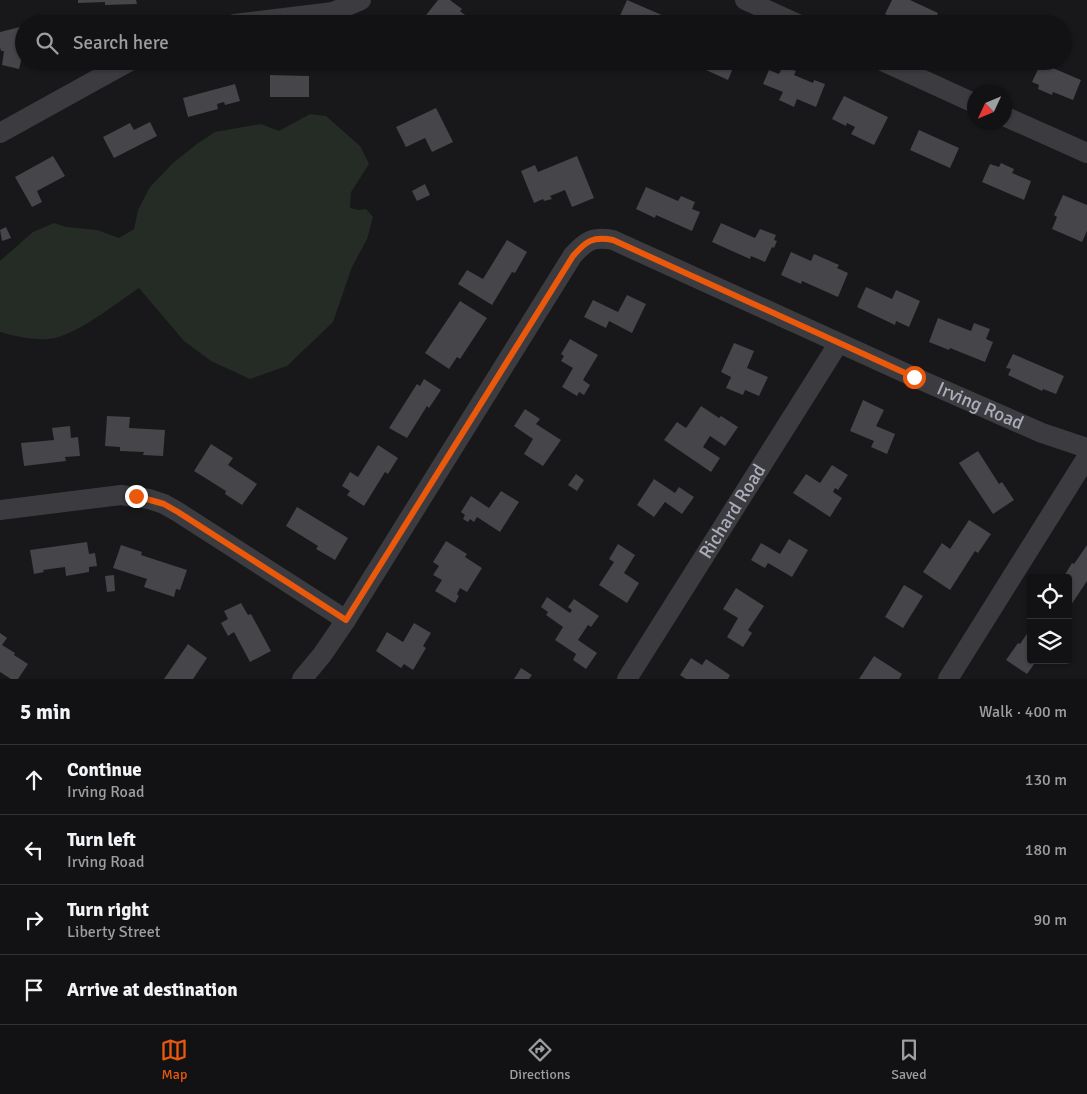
<!DOCTYPE html>
<html lang="en">
<head>
<meta charset="utf-8">
<style>
  :root { --surface:#121214; --page:#1f2022; --text:#f1f3f6; --muted:#9c9ea0; --line:#313234; --accent:#ea580c }
  body { margin:0; font-family:Signika,sans-serif; background:var(--page); color:var(--text) }
  .controls { position:absolute; right:15px; bottom:15px; display:grid; overflow:hidden; border-radius:5px; box-shadow:0 1px 4px #0004 }
  .controls button { width:45px; height:45px; display:grid; place-items:center; padding:0; border:0; border-bottom:1px solid var(--line); background:var(--surface); color:var(--text); font:25px sans-serif }
  .compass { position:absolute; left:967px; top:85px; width:45px; height:45px; border-radius:50%; background:var(--surface); box-shadow:0 1px 4px #0004; rotate:226deg }
  .stop { position:absolute; width:15px; height:15px; margin:-11px; border:4px solid #ea580c; border-radius:50%; background:#fff }
  .stop.end { background:#ea580c; border-color:#fff; box-shadow:0 1px 5px #0008 }
  .list { margin:0; padding:0; list-style:none }
  h2 { display:flex; justify-content:space-between; align-items:center; height:65px; margin:0; padding:0 20px; font-size:21px }
  h2 small { font-size:16px; font-weight:400; color:var(--muted) }
  .list li { display:grid; grid-template-columns:32px 1fr auto; gap:15px; align-items:center; box-sizing:border-box; height:70px; padding:0 20px; border-top:1px solid var(--line) }
  .list b { display:block; font-size:19px; white-space:nowrap }
  .list p { margin:0; font-size:16px; white-space:nowrap; color:var(--muted) }
  .list em { font-size:16px; font-style:normal; color:var(--muted) }
  .icon { flex:none; width:28px; height:28px; fill:none; stroke:currentColor; stroke-width:2; stroke-linecap:round; stroke-linejoin:round }
  .map { position:relative; flex:none; width:1087px; height:679px; overflow:hidden }
  .search { position:absolute; background:var(--surface); box-shadow:0 1px 4px #0004; left:15px; right:15px; top:15px; height:55px; display:flex; align-items:center; gap:12px; box-sizing:border-box; padding:0 18px; border-radius:28px; color:var(--muted); font-size:19px }
  .sheet { height:345px; background:var(--surface) }
  nav { display:flex; justify-content:space-around; align-items:center; box-sizing:border-box; height:70px; border-top:1px solid var(--line); background:var(--surface); font-size:14px; color:var(--muted) }
  nav a { display:grid; justify-items:center; gap:2px }
  nav .on { color:var(--accent) }
  .map>svg:first-child { display:block }
  .green { fill:#242c25 }
  .building { fill:#45454a }
  .lines { fill:none; stroke-linecap:round; stroke-linejoin:round }
  .minor { stroke:#3b3b40; stroke-width:20 }
  .route { stroke:#ea580c; stroke-width:6 }
  .labels { text-anchor:middle; dominant-baseline:central; stroke-width:4; stroke-linejoin:round; paint-order:stroke }
  .street-label { font-size:19px; fill:#abaeb9; stroke:#131315 }
</style>
</head>
<body>
<div class="map">
<svg width="1087" height="679" viewBox="0 0 1087 679">
  <rect width="100%" height="100%" fill="#18181a"/>
  <path class="green" d="M310,114L326,116L360,146L369,164L351,192L350,208L358,210L366,209L373,217L367,239L352,267L333,322L287,366L250,379L211,361L184,341L139,288C116,303 74,338 47,339C31,340 15,336 0,332V261L33,232L54,223L66,227L97,230L119,238L134,229L138,210L150,187L173,163L197,144L215,132L261,124L279,131Z"/>
  <path class="building" d="M78,0H136L137,4L105,5V2L78,3Z
    M438,0H450L462,9L460,11L465,15L458,23L454,19L450,24H419Z
    M627,0L671,19L669,24H627L628,22L619,18Z
    M892,0H910L938,13L933,24H906L885,14Z
    M24,26V49L19,69L2,65L4,51H1L0,47V32Z
    M710,61H736L728,80L706,70Z
    M1041,63L1081,80L1073,100L1053,92L1052,95L1038,89L1039,85L1032,82Z
    M783,66L796,71L794,75L813,83L814,80L825,84L816,107L797,99L794,107L779,100L783,92L763,84L769,70L779,74Z
    M270,75L309,76V97H270Z
    M235,84L240,101L225,105L224,102L217,104L218,109L188,117L183,98Z
    M844,96L888,117L874,145L851,134L855,127L847,123L846,126L832,119Z
    M436,108L453,142L432,152L425,138L406,147L396,127Z
    M150,122L157,136L114,158L103,137L130,123L134,130Z
    M919,130L959,148L950,168L910,150Z
    M53,156L65,176L37,191L42,202L32,207L15,177Z
    M577,156L594,198L572,207L565,190L550,196L552,199L544,201L543,199L534,203L521,171L535,165L538,172Z
    M1001,163L1014,169L1012,173L1031,181L1024,200L982,182L990,164L999,167Z
    M425,184L430,195L417,201L412,191Z
    M646,187L678,201L681,196L695,202L692,209L700,212L692,231L656,215L655,218L636,209Z
    M1063,195L1087,205V231L1082,242L1052,229L1057,217L1054,215Z
    M721,223L755,238L760,229L776,235L774,240L777,241L774,248L772,247L765,262L751,256L750,259L712,242Z
    M6,227L11,238L2,241L0,230Z
    M507,240L527,252L515,273L512,272L492,305L458,284L467,270L483,279Z
    M791,252L811,261L814,254L839,265L837,268L848,273L838,297L802,281L801,284L781,275Z
    M866,287L892,299L896,290L920,301L909,327L896,321L895,325L857,307Z
    M627,295L646,304L632,333L609,321L606,328L584,317L593,300L618,312Z
    M460,301L487,318L460,359L457,357L449,369L425,353Z
    M938,318L971,331L974,323L990,329L986,339L993,342L985,362L950,348L949,350L929,342Z
    M570,339L598,355L583,380L590,385L584,395L579,392L577,396L562,387L573,368L561,361L564,356L561,354Z
    M734,343L754,351L747,368L768,377L759,396L745,390L743,395L726,388L731,377L721,372Z
    M1013,354L1064,376L1056,394L1043,389L1042,391L1008,375L1011,369L1006,368Z
    M424,379L441,390L429,408L427,406L407,438L389,428L417,384L420,386Z
    M863,400L884,410L876,426L895,434L887,454L871,447L874,441L850,431Z
    M701,406L719,418L721,416L738,427L725,446L710,436L703,447L720,458L711,472L664,440L677,422L686,428Z
    M525,409L540,419L536,424L561,440L543,466L524,454L533,439L514,426Z
    M107,416L130,417L129,428L165,430L163,456L143,455L144,452L120,451V447L105,446Z
    M70,426L71,438L78,437L80,456L65,457L66,461L24,466L21,443L54,440L52,428Z
    M211,444L233,458L228,465L257,484L242,505L225,494L226,491L194,471Z
    M378,445L398,458L388,474L385,472L364,506L347,495L350,491L342,486L350,472L358,477Z
    M978,451L999,484L1002,482L1014,500L993,514L959,463Z
    M832,465L848,475L838,490L835,488L833,492L842,498L830,517L793,493L806,474L820,483Z
    M576,474L584,480L577,491L568,485Z
    M654,479L675,493L679,487L694,497L682,514L665,502L654,517L637,505Z
    M501,491L519,502L500,532L477,517L474,522L470,519L468,522L463,519L465,515L461,512L471,496L489,508Z
    M297,507L348,538L335,560L316,549L318,546L286,526Z
    M969,520L991,534L978,553L975,551L950,590L923,572L942,543L950,549Z
    M789,539L808,550L792,577L768,563L765,568L751,560L761,543L780,554Z
    M446,541L467,554L465,557L482,568L467,592L460,588L457,594L459,596L455,603L435,591L442,580L433,575L439,566L433,562Z
    M87,542L89,554L95,553L97,566L89,567V572L66,576L65,567L43,570L44,572L34,574L30,550Z
    M618,544L635,555L624,573L639,583L627,603L599,585L614,562L609,559Z
    M121,545L142,552L141,555L187,570L180,590L176,589L174,597L144,587L147,579L113,568Z
    M1087,545V581L1069,608L1068,578H1063L1072,563L1074,564Z
    M114,575L115,591L107,592L105,576Z
    M904,585L923,596L903,628L885,617Z
    M736,588L764,606L748,630L752,633L743,647L727,637L738,618L723,609Z
    M547,597L570,613L572,610L568,607L574,599L599,616L591,627L588,625L578,640L597,653L586,669L573,660L576,654L555,640L563,627L546,615L548,612L541,607Z
    M241,603L248,615L251,614L271,651L250,662L234,632L228,636L221,623L228,619L224,611Z
    M414,623L431,633L423,646L426,648L413,670L404,664L401,668L376,651L387,632L403,642Z
    M1031,628V660H1037L1027,674L1006,660L1018,643L1020,644Z
    M0,633L7,638L2,645L15,653L14,655L28,664L18,679H11L0,672Z
    M188,644L207,658L193,679H164Z
    M874,656L902,674L899,679H859Z
    M691,658L702,665L706,659L730,675L728,679H686L680,675Z
    M521,668L532,675L529,679H514Z"/>
  <g class="lines">
    <g class="minor">
      <path d="M745,0L798,24"/>
      <path d="M234,24L333,12L361,0"/>
      <path d="M882,61L974,103"/>
      <path d="M1004,116L1087,153"/>
      <path d="M0,133L130,61"/>
      <path d="M0,510L121,495L149,499L164,504L178,512L346,620"/>
      <path id="s1" d="M302,679L322,655L346,620L573,255C586,241 593,236 613,240L914,377L1042,433L1087,448"/>
      <path id="s2" d="M627,679L838,344"/>
      <path d="M948,679L1087,457"/>
    </g>
  </g>
  <g class="lines">
    <path class="route" d="M136,496L164,504L178,512L346,620L573,256C586,241 593,236 613,240L914,377"/>
  </g>
  <g class="labels">
    <g class="street-label">
      <text stroke="none"><textPath href="#s1" startOffset="952">Irving Road</textPath></text>
      <text stroke="none"><textPath href="#s2" startOffset="198">Richard Road</textPath></text>
    </g>
  </g>
</svg>
<div class="controls">
<button><svg class="icon" aria-label="locate" viewBox="0 0 24 24"><circle cx="12" cy="12" r="6"/><path d="M12 2v4M12 18v4M2 12h4M18 12h4"/></svg></button>
<button><svg class="icon" aria-label="layers" viewBox="0 0 24 24"><path d="M12 4l9 5-9 5-9-5zM3 14l9 5 9-5"/></svg></button>
</div>
<svg class="compass" viewBox="-18 -18 36 36"><path d="M0-13l5 13h-10z" fill="#e53935"/><path d="M0 13l5-13h-10z" fill="#9c9ea0"/></svg>
<div class="stop" style="left:914px;top:377px"></div>
<div class="stop end" style="left:136px;top:496px"></div>
<div class="search"><svg class="icon" aria-label="search" viewBox="0 0 24 24"><circle cx="10" cy="10" r="6"/><path d="M15 15l6 6"/></svg>Search here</div>
</div>
<section class="sheet">
<h2>5 min<small>Walk · 400 m</small></h2>
<ul class="list">
<li><svg class="icon" aria-label="ahead" viewBox="0 0 24 24"><path d="M12 20V5M6 11l6-6 6 6"/></svg><div><b>Continue</b><p>Irving Road</p></div><em>130 m</em></li>
<li><svg class="icon" aria-label="left" viewBox="0 0 24 24"><path d="M17 20v-9H6M10 6l-5 5 5 5"/></svg><div><b>Turn left</b><p>Irving Road</p></div><em>180 m</em></li>
<li><svg class="icon" aria-label="right" viewBox="0 0 24 24"><path d="M7 20v-9h11M14 6l5 5-5 5"/></svg><div><b>Turn right</b><p>Liberty Street</p></div><em>90 m</em></li>
<li><svg class="icon" aria-label="arrive" viewBox="0 0 24 24"><path d="M6 21V4h12l-3 4 3 4H6"/></svg><div><b>Arrive at destination</b></div></li>
</ul>
</section>
<nav>
<a class="on"><svg class="icon" aria-label="map" viewBox="0 0 24 24"><path d="M3 6l6-2 6 2 6-2v14l-6 2-6-2-6 2zM9 4v14M15 6v14"/></svg>Map</a>
<a><svg class="icon" aria-label="directions" viewBox="0 0 24 24"><path d="M12 3l9 9-9 9-9-9zM9 14v-3h6M13 9l2 2-2 2"/></svg>Directions</a>
<a><svg class="icon" aria-label="saved" viewBox="0 0 24 24"><path d="M7 4h10v16l-5-4-5 4z"/></svg>Saved</a>
</nav>
</body>
</html>
